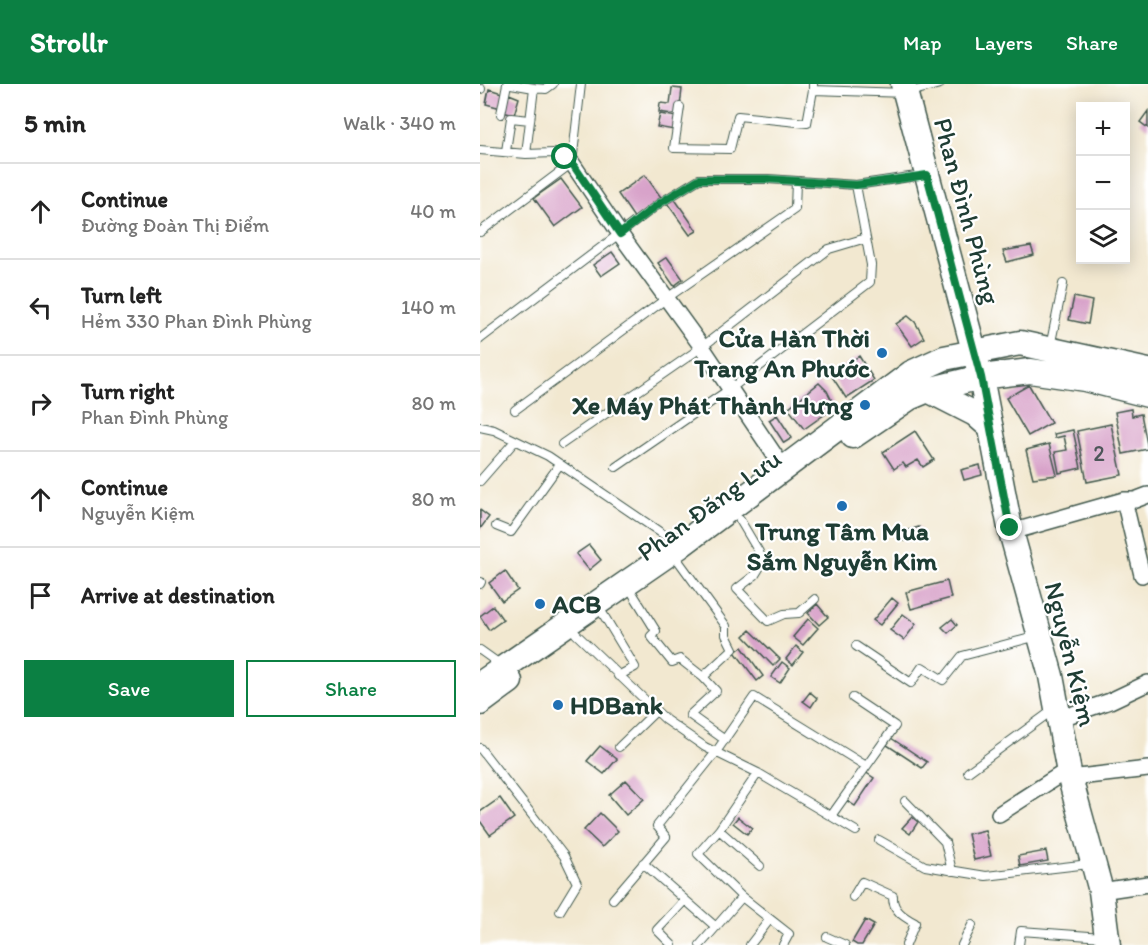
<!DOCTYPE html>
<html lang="en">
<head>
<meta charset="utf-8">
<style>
  :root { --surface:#fff; --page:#f2f2f2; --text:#222; --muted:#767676; --line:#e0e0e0; --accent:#0b8043 }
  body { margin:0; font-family:Itim,sans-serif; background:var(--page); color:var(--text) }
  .controls { position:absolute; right:18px; top:18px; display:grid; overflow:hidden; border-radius:0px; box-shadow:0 3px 15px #0003 }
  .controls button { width:54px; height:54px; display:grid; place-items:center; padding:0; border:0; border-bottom:2px solid var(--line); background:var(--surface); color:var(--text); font:30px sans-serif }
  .stop { position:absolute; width:18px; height:18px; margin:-14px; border:4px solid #0b8043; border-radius:50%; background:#fff }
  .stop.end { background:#0b8043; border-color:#fff; box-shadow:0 2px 6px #0008 }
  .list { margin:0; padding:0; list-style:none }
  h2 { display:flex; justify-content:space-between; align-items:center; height:78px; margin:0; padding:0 24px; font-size:26px }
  h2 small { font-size:20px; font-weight:400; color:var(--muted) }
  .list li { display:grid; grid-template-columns:39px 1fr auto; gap:18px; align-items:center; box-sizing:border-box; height:96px; padding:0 24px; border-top:2px solid var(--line) }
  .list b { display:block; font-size:22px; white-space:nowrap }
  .list p { margin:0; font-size:20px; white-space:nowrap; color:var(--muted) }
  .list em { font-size:20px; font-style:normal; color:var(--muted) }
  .actions { display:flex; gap:12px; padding:18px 24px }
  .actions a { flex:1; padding:14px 0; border:2px solid var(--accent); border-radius:0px; text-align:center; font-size:21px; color:var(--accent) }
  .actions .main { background:var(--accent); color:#fff }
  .icon { flex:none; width:33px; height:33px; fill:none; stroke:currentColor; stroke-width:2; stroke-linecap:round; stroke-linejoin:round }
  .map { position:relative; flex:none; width:668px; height:861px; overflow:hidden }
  header { display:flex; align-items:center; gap:36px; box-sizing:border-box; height:84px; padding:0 30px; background:var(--accent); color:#fff }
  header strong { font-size:28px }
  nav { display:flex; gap:33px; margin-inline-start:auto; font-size:21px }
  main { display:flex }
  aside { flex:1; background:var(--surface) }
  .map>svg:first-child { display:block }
  .building { fill:#d8a2c9 }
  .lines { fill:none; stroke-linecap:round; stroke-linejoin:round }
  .service-casing { stroke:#3f574b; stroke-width:10 }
  .minor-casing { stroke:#3f574b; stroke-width:18 }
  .primary-casing { stroke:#3f574b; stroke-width:27 }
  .service { stroke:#fff; stroke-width:8 }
  .minor { stroke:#fff; stroke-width:15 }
  .primary { stroke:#fff; stroke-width:24 }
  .route { stroke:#0b8043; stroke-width:8 }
  .poi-dot { fill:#1f6fb2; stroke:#fff; stroke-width:2 }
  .labels { text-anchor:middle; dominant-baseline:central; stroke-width:4.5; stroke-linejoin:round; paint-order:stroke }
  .number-label { font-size:22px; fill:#4d5659 }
  .street-label { font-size:26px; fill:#1f3d34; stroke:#fff }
  .poi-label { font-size:26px; font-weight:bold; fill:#1f3d34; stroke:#fff; text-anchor:end }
</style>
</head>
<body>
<header>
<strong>Strollr</strong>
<nav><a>Map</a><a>Layers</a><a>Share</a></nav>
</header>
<main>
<aside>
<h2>5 min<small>Walk · 340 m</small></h2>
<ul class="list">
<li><svg class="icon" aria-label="ahead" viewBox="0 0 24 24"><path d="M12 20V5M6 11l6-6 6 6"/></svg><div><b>Continue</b><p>Đường Đoàn Thị Điểm</p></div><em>40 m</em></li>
<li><svg class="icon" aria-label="left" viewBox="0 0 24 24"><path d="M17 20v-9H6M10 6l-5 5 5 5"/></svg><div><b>Turn left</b><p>Hẻm 330 Phan Đình Phùng</p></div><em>140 m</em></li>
<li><svg class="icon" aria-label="right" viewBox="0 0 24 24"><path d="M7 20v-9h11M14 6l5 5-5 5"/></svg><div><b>Turn right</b><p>Phan Đình Phùng</p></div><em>80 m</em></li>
<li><svg class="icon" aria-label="ahead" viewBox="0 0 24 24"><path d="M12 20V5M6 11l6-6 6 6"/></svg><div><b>Continue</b><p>Nguyễn Kiệm</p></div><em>80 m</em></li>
<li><svg class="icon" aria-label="arrive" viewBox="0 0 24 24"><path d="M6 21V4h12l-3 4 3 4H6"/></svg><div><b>Arrive at destination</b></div></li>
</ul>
<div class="actions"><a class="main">Save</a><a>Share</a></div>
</aside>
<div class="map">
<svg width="668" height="861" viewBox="0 0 668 861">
  <rect width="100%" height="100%" fill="#fff"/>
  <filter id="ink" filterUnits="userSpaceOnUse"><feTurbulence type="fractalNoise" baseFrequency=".0167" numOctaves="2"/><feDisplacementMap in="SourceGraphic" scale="12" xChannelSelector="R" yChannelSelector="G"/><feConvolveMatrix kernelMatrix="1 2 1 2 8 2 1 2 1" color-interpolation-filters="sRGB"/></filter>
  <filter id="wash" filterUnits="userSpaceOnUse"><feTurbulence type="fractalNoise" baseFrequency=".008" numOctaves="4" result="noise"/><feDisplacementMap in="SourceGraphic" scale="24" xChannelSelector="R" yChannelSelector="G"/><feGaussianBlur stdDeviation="1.35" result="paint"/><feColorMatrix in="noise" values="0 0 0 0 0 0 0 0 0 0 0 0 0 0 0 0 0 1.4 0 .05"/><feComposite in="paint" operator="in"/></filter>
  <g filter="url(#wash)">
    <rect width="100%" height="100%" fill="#f2e8d0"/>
    <g id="blocks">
      <path class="building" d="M192,4L202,5L199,31L179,28L180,19L190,20Z
        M9,5L25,10L21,24L6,20Z
        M29,10L39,14L34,31L23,28Z
        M668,27V44L660,38Z
        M180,30L197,33L194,46L177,43Z
        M165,91L183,116L155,135L138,110Z
        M81,95L102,123L75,143L54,114Z
        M194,114L217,147L210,151L187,119Z
        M551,162L554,171L527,178L523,167Z
        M132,168L140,179L121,192L113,181Z
        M187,173L203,195L194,202L178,179Z
        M594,213L612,217L608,240L589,236Z
        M428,232L435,238L444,254L432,262L416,240Z
        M379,272L394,296L366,314L351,291Z
        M339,299L347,307L355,323L324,345L308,324Z
        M549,301L571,339L548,352L526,314Z
        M651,325L652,332L661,330L668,365L643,370L635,328Z
        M297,331L312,354L304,359L289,336Z
        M631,340L642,391L607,398L597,347Z
        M593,346L601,384L579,389L575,368L587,366L584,352L575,354L574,350Z
        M435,347L454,376L443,383L438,376L426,383L423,379L414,385L403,368Z
        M569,360L577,391L553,394L546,366Z
        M500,381L502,391L484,396L481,386Z
        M0,426L9,433L0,445Z
        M439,443L442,452L425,457L422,448Z
        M109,461L121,476L109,486L96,470Z
        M25,487L38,506L22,517L9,499Z
        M467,497L471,514L431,525L426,508Z
        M412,514L418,519L400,541L393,536Z
        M337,520L348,533L339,541L328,529Z
        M13,522L23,536L9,546L0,532Z
        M423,530L436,540L424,556L410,546Z
        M328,535L338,544L323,561L313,553Z
        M472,535L477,541L468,549L462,543Z
        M270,546L300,575L293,582L264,552Z
        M316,562L323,568L313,581L306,575Z
        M262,563L283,592L277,597L255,568Z
        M302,578L310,584L300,599L291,593Z
        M330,608L337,614L331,623L323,617Z
        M411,654L447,678L442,684L407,661Z
        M120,662L137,675L124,690L107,677Z
        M385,688L394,694L375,722L366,716Z
        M146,696L164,715L146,731L129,711Z
        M20,714L34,734L10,751L0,737V728Z
        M120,729L138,747L122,763L104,746Z
        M258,733L272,744L267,750L253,739Z
        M432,733L438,738L430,750L422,744Z
        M505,746L511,772L494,776L488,750Z
        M566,767L568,777L540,782L538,772Z
        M385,836L394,841L382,861H377L372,858Z"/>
    </g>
  </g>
  <g filter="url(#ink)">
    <use href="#blocks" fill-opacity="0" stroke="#3f574b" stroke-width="1.5"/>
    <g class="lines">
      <defs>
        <path id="service" d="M31,0L54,4
          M333,0V6L426,9L460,0
          M0,5H1
          M200,23L194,64L250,65L258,32L327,39L333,6
          M21,30L27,0
          M0,66L46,70L74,69L85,73L92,79
          M26,67L31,34L50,36
          M46,70L54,4L66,5L73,0
          M92,79L101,0
          M0,148L92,79
          M0,255L180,119L219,95H288L376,101L443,91
          M570,263L583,200
          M35,326L187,214L315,125L316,97
          M0,343L14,346L68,372L196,459
          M82,360L222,263L349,165L386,154
          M136,383L250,305L390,198L391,181L376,101
          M0,397L35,357
          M260,436L279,468L283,478L275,491L257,505L288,537L304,530L319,529L335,515
          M16,442L31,448L80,380
          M200,479L246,542V551L253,565L223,593
          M0,500L1,498
          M153,510L176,547L171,552L192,578L200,575L223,593L236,607L210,631L245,656
          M123,530L155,583L138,592
          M96,550L186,636L225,663L278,689L376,747
          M376,562L431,599L442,583L463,596L482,572L558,552
          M0,566L21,581
          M139,663L176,627
          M0,664L84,772L97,799L80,827
          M488,688L573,626
          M278,689L239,746L218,770L262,813L309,850L303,861
          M425,717L465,758L472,787
          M351,732L415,642L373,614
          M239,746L280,782
          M399,756L445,782L506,792L609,780
          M163,779L236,843
          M373,813L382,798L413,812C412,826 424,833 435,839L426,861
          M133,815L186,753L177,742L236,668L274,613L386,682
          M347,853L365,861
          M192,861L177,846L205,816
          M220,861L262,813
          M270,861L290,835
          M482,861L492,841
          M539,861L541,847L623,853"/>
        <path id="minor" d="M92,79L140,150L222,263L304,385
          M644,416L662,491
          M531,448L644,416H655L668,411
          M579,635L630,617L668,599
          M590,694L668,685
          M519,730L589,685
          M621,807L668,800"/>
        <path id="primary" d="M423,0L501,293L530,444L571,592L590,694L621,807L628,861
          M448,306L495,330L511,344
          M373,352L429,314L448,306L501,293L550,287L605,295L668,311
          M0,600L200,462L431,289L464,274L540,259L668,287
          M0,619L30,597"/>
      </defs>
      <use href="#service" class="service-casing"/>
      <use href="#minor" class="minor-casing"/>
      <use href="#primary" class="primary-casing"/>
      <use href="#service" class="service"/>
      <use href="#minor" class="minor"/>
      <use href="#primary" class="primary"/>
    </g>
  </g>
  <g class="lines" filter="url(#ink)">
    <path class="route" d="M85,73L92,79L140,150L180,119L219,95H288L376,101L447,91L501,293L530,444"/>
  </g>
  <g class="poi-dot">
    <circle cx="402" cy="269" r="6"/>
    <circle cx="385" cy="321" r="6"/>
    <circle cx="362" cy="422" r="6"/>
    <circle cx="60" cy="520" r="6"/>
    <circle cx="78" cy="621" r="6"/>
  </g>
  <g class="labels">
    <g class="number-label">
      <text x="619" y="369">2</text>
    </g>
    <g class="street-label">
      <text transform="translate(487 127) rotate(75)">Phan Đình Phùng</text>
      <text transform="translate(229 421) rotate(-36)">Phan Đăng Lưu</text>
      <text transform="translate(591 570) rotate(76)">Nguyễn Kiệm</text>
    </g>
    <g class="poi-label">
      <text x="390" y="254">Cửa Hàn Thời<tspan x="390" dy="30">Trang An Phước</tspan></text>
      <text x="373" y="321">Xe Máy Phát Thành Hưng</text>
      <text x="362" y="447" text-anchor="middle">Trung Tâm Mua<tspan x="362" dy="30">Sắm Nguyễn Kim</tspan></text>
      <text x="72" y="520" text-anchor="start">ACB</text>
      <text x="90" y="621" text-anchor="start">HDBank</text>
    </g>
  </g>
</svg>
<div class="controls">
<button>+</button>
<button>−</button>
<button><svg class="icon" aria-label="layers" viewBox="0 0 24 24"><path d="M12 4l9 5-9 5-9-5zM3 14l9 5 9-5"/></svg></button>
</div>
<div class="stop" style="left:85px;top:73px"></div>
<div class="stop end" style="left:530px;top:444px"></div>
</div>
</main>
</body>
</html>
